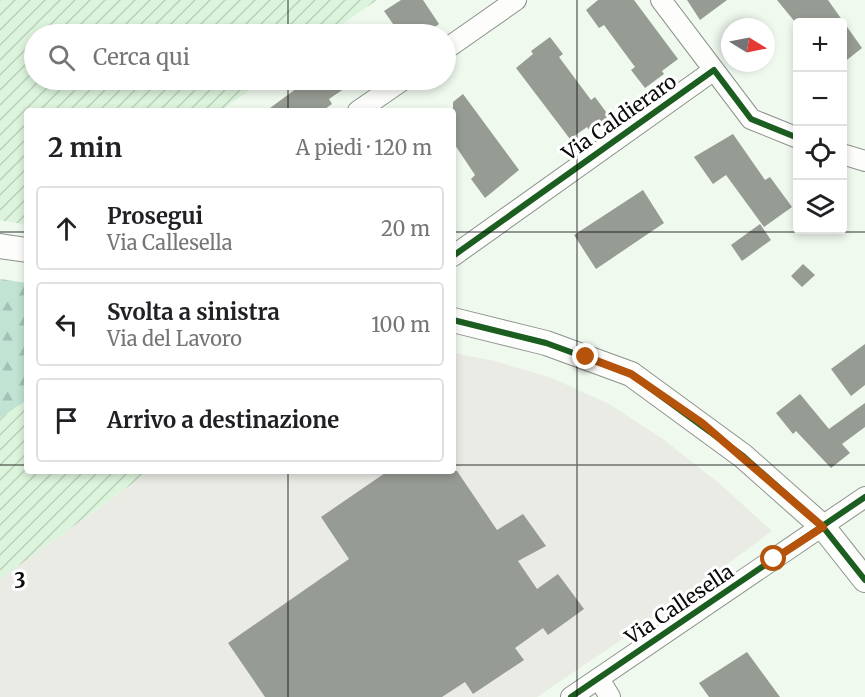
<!DOCTYPE html>
<html lang="it">
<head>
<meta charset="utf-8">
<style>
  :root { --surface:#fff; --page:#f6f6f6; --text:#202124; --muted:#757577; --line:#e0e0e0 }
  body { margin:0; font-family:Merriweather,serif; background:var(--page); color:var(--text) }
  .controls { position:absolute; right:18px; top:18px; display:grid; overflow:hidden; border-radius:6px; box-shadow:0 3px 9px #0003 }
  .controls button { width:54px; height:54px; display:grid; place-items:center; padding:0; border:0; border-bottom:2px solid var(--line); background:var(--surface); color:var(--text); font:30px sans-serif }
  .compass { position:absolute; left:721px; top:18px; width:54px; height:54px; border-radius:50%; background:var(--surface); box-shadow:0 3px 9px #0003; rotate:100deg }
  .stop { position:absolute; width:18px; height:18px; margin:-14px; border:4px solid #b45309; border-radius:50%; background:#fff }
  .stop.end { background:#b45309; border-color:#fff; box-shadow:0 2px 6px #0008 }
  .list { margin:0; padding:0; list-style:none }
  h2 { display:flex; justify-content:space-between; align-items:center; height:78px; margin:0; padding:0 24px; font-size:26px }
  h2 small { font-size:20px; font-weight:400; color:var(--muted) }
  .list li { display:grid; grid-template-columns:39px 1fr auto; gap:18px; align-items:center; box-sizing:border-box; height:84px; margin:0 12px 12px; padding:0 12px; border:2px solid var(--line); border-radius:6px }
  .list b { display:block; font-size:22px; white-space:nowrap }
  .list p { margin:0; font-size:20px; white-space:nowrap; color:var(--muted) }
  .list em { font-size:20px; font-style:normal; color:var(--muted) }
  .icon { flex:none; width:33px; height:33px; fill:none; stroke:currentColor; stroke-width:2; stroke-linecap:round; stroke-linejoin:round }
  .map { position:relative; flex:none; width:865px; height:697px; overflow:hidden }
  .search { position:absolute; background:var(--surface); box-shadow:0 3px 9px #0003; left:24px; top:24px; width:432px; height:66px; display:flex; align-items:center; gap:15px; box-sizing:border-box; padding:0 21px; border-radius:33px; color:var(--muted); font-size:22px }
  .panel { position:absolute; background:var(--surface); box-shadow:0 3px 9px #0003; left:24px; top:108px; width:432px; height:366px; border-radius:6px }
  .map>svg:first-child { display:block }
  .industrial { fill:#ebebe6 }
  .farmland { fill:url(#farmland-furrows) }
  .forest { fill:url(#forest-firs) }
  .building { fill:#969b94 }
  .lines { fill:none; stroke-linecap:round; stroke-linejoin:round }
  .minor-casing { stroke:#8d928d; stroke-width:22 }
  .tertiary-casing { stroke:#8d928d; stroke-width:26 }
  .minor { stroke:#fdfefc; stroke-width:20 }
  .tertiary { stroke:#fdfefc; stroke-width:24 }
  .cycleway-casing { stroke:#fff; stroke-width:10 }
  .cycleway { stroke:#1b5e20; stroke-width:6 }
  .route { stroke:#b45309; stroke-width:8 }
  .grid { fill:none; stroke:#0a0a0a; stroke-width:1.5; stroke-opacity:0.55 }
  .labels { text-anchor:middle; dominant-baseline:central; stroke-width:6; stroke-linejoin:round; paint-order:stroke }
  .street-label { font-size:20px; fill:#0a0a0a; stroke:#fff }
  .grid-label { font-size:20px; text-anchor:middle; font-weight:bold; fill:#0a0a0a; stroke:#fff; stroke-width:6; stroke-linejoin:round; paint-order:stroke }
</style>
</head>
<body>
<div class="map">
<svg width="865" height="697" viewBox="0 0 865 697">
  <defs>
    <pattern id="farmland-furrows" width="10" height="10" patternUnits="userSpaceOnUse" patternTransform="scale(1.5)"><rect width="10" height="10" fill="#dcf4dc"/><path d="M-1 1l2-2M0 10L10 0M9 11l2-2" fill="none" stroke="#bbd0bb"/></pattern>
    <pattern id="forest-firs" width="22" height="20" patternUnits="userSpaceOnUse" patternTransform="scale(1.5)"><rect width="22" height="20" fill="#c0e3d4"/><path d="M5 1l3.5 6h-7zM16 11l3.5 6h-7z" fill="#a4c1b5"/></pattern>
  </defs>
  <rect width="100%" height="100%" fill="#eff9ee"/>
  <path class="industrial" d="M453,353L495,361L552,378L609,404L663,439L721,485L772,531L661,613L537,697H0V579L150,471H453Z"/>
  <path class="farmland" d="M0,0H377L328,34H34V80H264L220,111H27V225L0,220Z
    M27,400V471H150L0,579V418Z"/>
  <path class="forest" d="M0,279L27,283V400L0,418Z"/>
  <path class="building" d="M401,0H423L439,24L425,34H400L384,11Z
    M598,0H634L678,59L662,71L664,74L645,88L631,70L635,67L604,25L599,28L586,10Z
    M687,0H727L700,20Z
    M777,0H828L862,48L843,63V22H795Z
    M550,37L563,54L559,57L591,100L595,97L609,116L590,131L587,127L570,139L516,68L533,54L531,51Z
    M308,80H357L329,99L332,104L322,111H266Z
    M463,94L519,170L485,198L471,179L475,175L453,142V102Z
    M733,134L765,180L770,177L792,207L764,227L726,175L713,184L694,157Z
    M643,190L664,223L596,269L574,235Z
    M760,224L771,240L742,261L731,245Z
    M803,264L815,275L802,287L791,276Z
    M865,344V385L851,396L831,369Z
    M800,394L829,429L865,403V427L842,444L850,453L831,468L796,431L793,434L776,413Z
    M388,471H457L497,530L523,514L546,546L518,561L537,589L558,574L584,609L548,635L543,628L515,648L524,660L473,694L465,682L442,697H265L228,643L349,559L321,517Z
    M747,652L780,697H709L699,683Z"/>
  <g class="lines">
    <defs>
      <path id="minor" d="M661,0L714,70
        M446,49L516,0
        M358,111L403,80
        M842,154L865,161
        M453,256L714,70L751,119L798,138
        M599,679L610,697
        M571,697L865,497"/>
      <path id="tertiary" d="M0,246L27,250
        M453,320L546,343L631,374L743,456L823,527L865,580"/>
    </defs>
    <use href="#minor" class="minor-casing"/>
    <use href="#tertiary" class="tertiary-casing"/>
    <use href="#minor" class="minor"/>
    <use href="#tertiary" class="tertiary"/>
    <defs>
      <path id="cycleway" d="M453,256L714,70L751,119L798,138
        M453,320L546,343L631,374L743,456L823,527L865,580
        M571,697L865,497"/>
    </defs>
    <use href="#cycleway" class="cycleway-casing"/>
    <use href="#cycleway" class="cycleway"/>
  </g>
  <g class="lines">
    <path class="route" d="M586,357L631,374L702,423L823,527L774,559"/>
  </g>
  <path class="grid" d="M288,0V34M577,0V697M288,80V111M0,232H27M453,232H865M0,465H27M453,465H865M288,471V697"/>
  <g class="labels">
    <g class="street-label">
      <text transform="translate(619 117) rotate(-35)">Via Caldieraro</text>
      <text transform="translate(679 604) rotate(-34)">Via Callesella</text>
    </g>
  </g>
  <g class="grid-label">
    <text x="20" y="588">3</text>
  </g>
</svg>
<div class="controls">
<button>+</button>
<button>−</button>
<button><svg class="icon" aria-label="locate" viewBox="0 0 24 24"><circle cx="12" cy="12" r="6"/><path d="M12 2v4M12 18v4M2 12h4M18 12h4"/></svg></button>
<button><svg class="icon" aria-label="layers" viewBox="0 0 24 24"><path d="M12 4l9 5-9 5-9-5zM3 14l9 5 9-5"/></svg></button>
</div>
<svg class="compass" viewBox="-18 -18 36 36"><path d="M0-13l5 13h-10z" fill="#e53935"/><path d="M0 13l5-13h-10z" fill="#757577"/></svg>
<div class="stop" style="left:774px;top:559px"></div>
<div class="stop end" style="left:586px;top:357px"></div>
<div class="search"><svg class="icon" aria-label="search" viewBox="0 0 24 24"><circle cx="10" cy="10" r="6"/><path d="M15 15l6 6"/></svg>Cerca qui</div>
<section class="panel">
<h2>2 min<small>A piedi · 120 m</small></h2>
<ul class="list">
<li><svg class="icon" aria-label="ahead" viewBox="0 0 24 24"><path d="M12 20V5M6 11l6-6 6 6"/></svg><div><b>Prosegui</b><p>Via Callesella</p></div><em>20 m</em></li>
<li><svg class="icon" aria-label="left" viewBox="0 0 24 24"><path d="M17 20v-9H6M10 6l-5 5 5 5"/></svg><div><b>Svolta a sinistra</b><p>Via del Lavoro</p></div><em>100 m</em></li>
<li><svg class="icon" aria-label="arrive" viewBox="0 0 24 24"><path d="M6 21V4h12l-3 4 3 4H6"/></svg><div><b>Arrivo a destinazione</b></div></li>
</ul>
</section>
</div>
</body>
</html>
